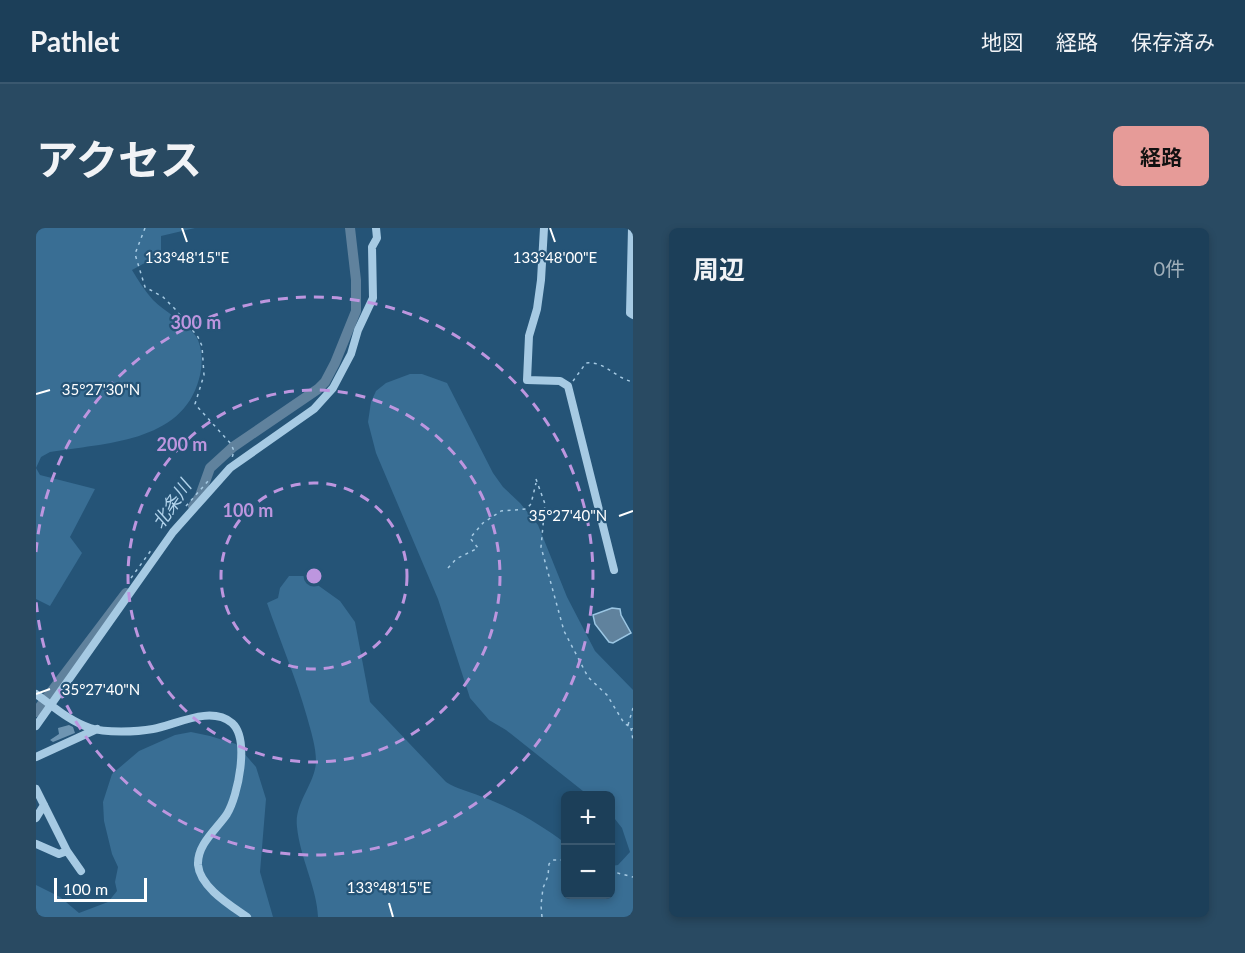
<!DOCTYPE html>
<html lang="ja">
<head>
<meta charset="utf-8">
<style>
  :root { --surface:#1c3f59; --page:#294a62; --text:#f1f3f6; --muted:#a0afba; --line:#3a586f; --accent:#e69b98 }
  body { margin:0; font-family:Lato,"Noto Sans JP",sans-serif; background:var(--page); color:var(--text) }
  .controls { position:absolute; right:18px; bottom:18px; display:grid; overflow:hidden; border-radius:9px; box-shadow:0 3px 9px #0003 }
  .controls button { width:54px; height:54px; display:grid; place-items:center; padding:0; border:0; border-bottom:2px solid var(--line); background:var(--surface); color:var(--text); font:30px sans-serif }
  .scale { position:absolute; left:18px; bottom:15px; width:93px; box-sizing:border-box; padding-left:6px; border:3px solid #fff; border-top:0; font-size:16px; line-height:21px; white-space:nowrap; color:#fff; -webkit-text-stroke:4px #255477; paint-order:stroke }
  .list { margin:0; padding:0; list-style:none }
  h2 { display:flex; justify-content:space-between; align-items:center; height:78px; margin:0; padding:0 24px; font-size:26px }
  h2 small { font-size:20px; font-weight:400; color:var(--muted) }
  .map { position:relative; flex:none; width:597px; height:689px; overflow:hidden; border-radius:9px }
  header { display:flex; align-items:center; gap:36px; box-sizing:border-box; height:84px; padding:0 30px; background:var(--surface); border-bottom:2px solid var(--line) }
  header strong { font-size:28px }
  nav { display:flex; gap:33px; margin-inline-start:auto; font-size:21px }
  .intro { display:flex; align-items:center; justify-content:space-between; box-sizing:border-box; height:144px; padding:0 36px }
  h1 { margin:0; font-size:42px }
  .button { padding:15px 27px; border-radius:9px; background:var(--accent); color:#111; font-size:21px; font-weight:700 }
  main { display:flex; gap:36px; padding:0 36px }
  aside { flex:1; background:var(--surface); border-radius:9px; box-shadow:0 3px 9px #0003 }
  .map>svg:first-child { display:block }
  .green { fill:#396e94 }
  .water { fill:#60829d; stroke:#9bc6e3; stroke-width:1.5 }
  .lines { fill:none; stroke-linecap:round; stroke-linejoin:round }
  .river { stroke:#60829d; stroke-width:10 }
  .building { fill:#6e95b2 }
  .path { stroke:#a6cae3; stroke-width:1.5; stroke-dasharray:3 4.5; stroke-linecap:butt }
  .minor { stroke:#a6cae3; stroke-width:8 }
  .ticks { fill:none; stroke:#fff; stroke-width:2 }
  .ring { fill:none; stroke:#bd96df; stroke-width:3; stroke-dasharray:10 8 }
  .labels { text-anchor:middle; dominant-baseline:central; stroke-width:4.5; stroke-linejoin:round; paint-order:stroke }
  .water-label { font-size:18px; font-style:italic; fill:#b1d3eb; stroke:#255477 }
  .ticks-label { font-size:15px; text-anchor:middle; fill:#fff; stroke:#255477; stroke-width:4.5; stroke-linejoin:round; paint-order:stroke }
  .centre { fill:#bd96df; stroke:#255477; stroke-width:3 }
  .ring-label { font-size:18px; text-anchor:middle; font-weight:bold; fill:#bd96df; stroke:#255477; stroke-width:4.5; stroke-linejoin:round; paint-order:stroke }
</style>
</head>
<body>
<header>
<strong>Pathlet</strong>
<nav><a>地図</a><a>経路</a><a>保存済み</a></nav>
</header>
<div class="intro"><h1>アクセス</h1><a class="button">経路</a></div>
<main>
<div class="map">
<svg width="597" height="689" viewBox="0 0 597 689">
  <rect width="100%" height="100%" fill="#255477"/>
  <path class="green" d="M0,0H159L125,8V26L96,42C102,52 109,63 117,72C128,83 150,95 159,107C167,118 167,138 163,151C146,215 68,215 14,224L5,229L0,240L4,247L59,261L34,309L46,325L14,378L0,371Z
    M374,146H386L411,155L457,245L467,259L484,275L502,297L531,369L559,423L597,462V689H282C281,660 264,630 261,599C258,575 279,556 280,534C280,518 275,504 271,489C260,450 244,413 231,375L242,370L244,360L253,348H269L304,373L319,394L334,474L410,554C421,561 432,563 444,568C475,579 504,596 529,615L530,666H574L575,638L582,637L594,624L586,600L575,586L574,568L552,567L470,502L453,492L434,470L402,371L340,225L332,194L335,174L340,163L350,155Z
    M155,504L174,508L200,516L220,539L230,571L224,644L237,689H0V657L24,669L43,685L72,674L81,663L79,654L82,639L76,626L68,593L67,574L76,546L103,523L139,507Z"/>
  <path class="water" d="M576,380L584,381L585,387L595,405L577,415L573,414L559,396L557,387Z"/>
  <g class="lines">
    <path class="river" d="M157,278L164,268L174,240L197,219L282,161L289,154L299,135L320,83V52L314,0
      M0,484L90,365"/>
  </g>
  <path class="building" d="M33,497L37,499L39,505L17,514L14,512L23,506L22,500Z"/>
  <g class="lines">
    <path class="path" d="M109,0L99,26L109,59L127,69L139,81L162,109L166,118L168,147L159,176L195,216L198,223L196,230
      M537,153L550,135C569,133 579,150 597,154
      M500,251L509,276L505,319L528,403L552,449L571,467L588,495L597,501
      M150,278L173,252
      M412,340L420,331L442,320L434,310L447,295L465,283L490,281L495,276L500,255
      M95,350L116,321
      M592,497L597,480
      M595,500L597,512
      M574,643L597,649
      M506,689L505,677L507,660L512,648L513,636L517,632H530"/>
    <path class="minor" d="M508,0L505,52L501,81L493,108L491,152L524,153L532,158L578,342
      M596,0L594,85L597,87
      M0,466C17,478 33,493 54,500C69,505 101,504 117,501C140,497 174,477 196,495C214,511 202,568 191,586C181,601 161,616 162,637C164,659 194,677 211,689
      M0,498L137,304L170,267L194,240L278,181L297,160L315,126L322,102L337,70L336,19L341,10L340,0
      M0,529L61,501
      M0,561L31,623L45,643
      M0,590L8,577
      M0,616L23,626L31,623"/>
  </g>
  <path class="ticks" d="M146,0L151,14M514,0L519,14M0,166L14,162M583,288L597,283M0,466L14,461M353,675L357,689"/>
  <g class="ring">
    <circle cx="278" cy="348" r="93"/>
    <circle cx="278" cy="348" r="186"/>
    <path d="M0 324A279 279 0 1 1 0 372"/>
  </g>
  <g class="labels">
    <g class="water-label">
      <text transform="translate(135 276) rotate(-56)">北条川</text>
    </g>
  </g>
  <g class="ticks-label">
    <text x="151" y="35">133°48'15"E</text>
    <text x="519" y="35">133°48'00"E</text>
    <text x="65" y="167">35°27'30"N</text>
    <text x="532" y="293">35°27'40"N</text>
    <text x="65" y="467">35°27'40"N</text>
    <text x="353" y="665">133°48'15"E</text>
  </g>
  <circle cx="278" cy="348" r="9" class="centre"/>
  <g class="ring-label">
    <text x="160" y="101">300 m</text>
    <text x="146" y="223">200 m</text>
    <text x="212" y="289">100 m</text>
  </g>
</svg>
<div class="controls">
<button>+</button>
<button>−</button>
</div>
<div class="scale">100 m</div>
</div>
<aside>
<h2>周辺<small>0件</small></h2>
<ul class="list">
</ul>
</aside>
</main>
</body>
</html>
